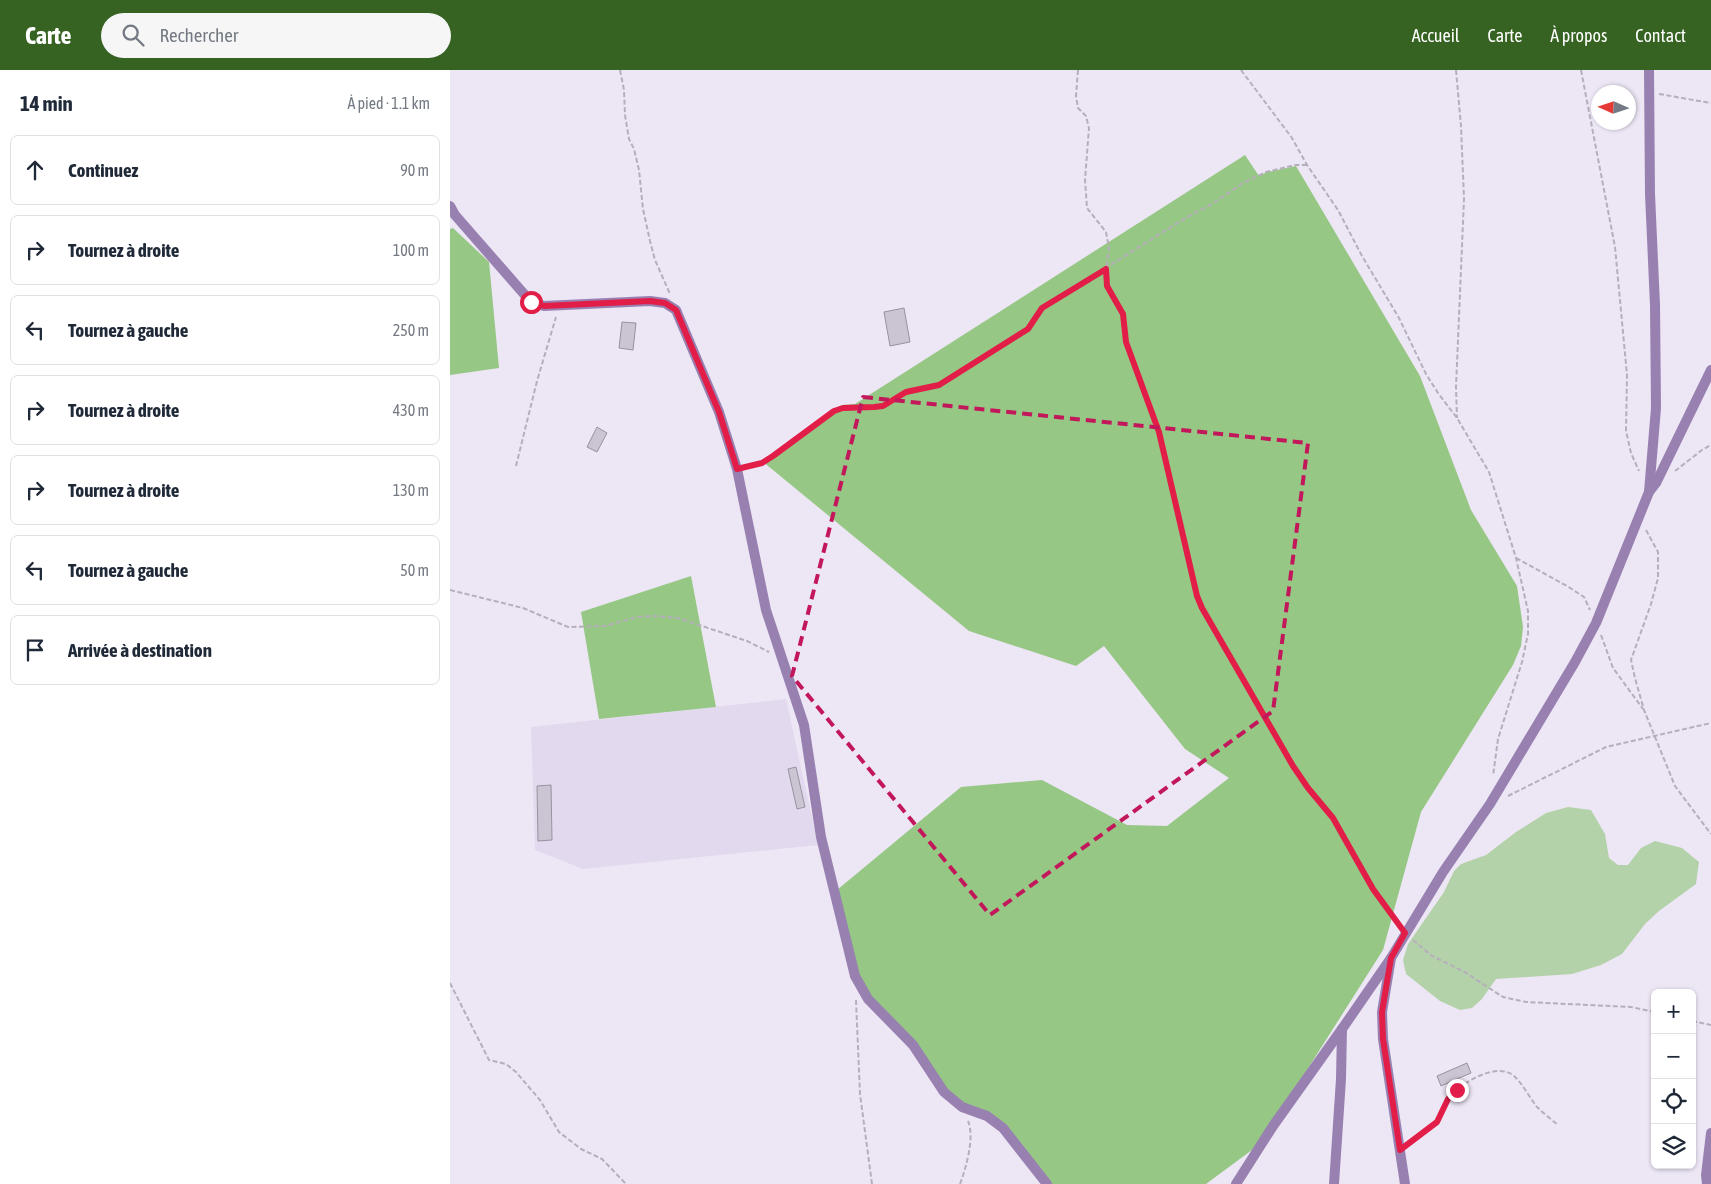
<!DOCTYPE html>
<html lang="fr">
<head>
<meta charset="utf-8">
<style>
  :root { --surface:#fff; --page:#f6f6f7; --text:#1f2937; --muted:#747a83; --line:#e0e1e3; --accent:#366321 }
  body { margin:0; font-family:"Asap Condensed",sans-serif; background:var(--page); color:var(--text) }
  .controls { position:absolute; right:15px; bottom:15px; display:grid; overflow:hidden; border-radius:8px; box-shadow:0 1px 4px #0004 }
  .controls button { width:45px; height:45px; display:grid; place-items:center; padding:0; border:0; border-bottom:1px solid var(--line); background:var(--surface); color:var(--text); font:25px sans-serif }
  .compass { position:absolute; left:1141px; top:15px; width:45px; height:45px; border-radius:50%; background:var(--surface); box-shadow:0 1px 4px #0004; rotate:273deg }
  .stop { position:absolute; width:15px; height:15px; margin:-11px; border:4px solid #e11d48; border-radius:50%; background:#fff }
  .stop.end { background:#e11d48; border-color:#fff; box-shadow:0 1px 5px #0008 }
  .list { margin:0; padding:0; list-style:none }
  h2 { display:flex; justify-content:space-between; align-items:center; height:65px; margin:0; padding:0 20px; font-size:21px }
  h2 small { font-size:16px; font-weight:400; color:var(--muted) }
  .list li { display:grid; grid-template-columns:32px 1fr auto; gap:15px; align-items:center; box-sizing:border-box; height:70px; margin:0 10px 10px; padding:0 10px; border:1px solid var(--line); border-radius:8px }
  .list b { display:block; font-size:19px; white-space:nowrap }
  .list em { font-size:16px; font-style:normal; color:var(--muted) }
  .icon { flex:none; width:28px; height:28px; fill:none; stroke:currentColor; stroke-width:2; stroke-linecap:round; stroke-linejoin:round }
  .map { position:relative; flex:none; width:1261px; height:1114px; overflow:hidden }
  header { display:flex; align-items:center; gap:30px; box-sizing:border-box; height:70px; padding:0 25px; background:var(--accent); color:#fff }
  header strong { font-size:24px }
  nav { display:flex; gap:28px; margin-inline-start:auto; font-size:18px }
  .search { width:350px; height:45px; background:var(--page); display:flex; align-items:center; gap:12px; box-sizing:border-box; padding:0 18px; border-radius:28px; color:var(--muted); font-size:19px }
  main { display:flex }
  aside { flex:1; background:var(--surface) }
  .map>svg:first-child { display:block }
  .built { fill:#e3d9ee }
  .green { fill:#b4d2a9 }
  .forest { fill:#97c785 }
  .building { fill:#cbc5d3; stroke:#98929f }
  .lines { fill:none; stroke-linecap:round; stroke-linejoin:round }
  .path { stroke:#b5afbb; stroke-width:2; stroke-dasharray:5 2.5; stroke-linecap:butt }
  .minor { stroke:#9881b0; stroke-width:10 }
  .tertiary { stroke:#9881b0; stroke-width:10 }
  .route { stroke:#e11d48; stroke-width:6 }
  .marked { fill:none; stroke:#c2185b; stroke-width:4; stroke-dasharray:10 6; stroke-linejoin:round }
</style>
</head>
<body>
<header>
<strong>Carte</strong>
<div class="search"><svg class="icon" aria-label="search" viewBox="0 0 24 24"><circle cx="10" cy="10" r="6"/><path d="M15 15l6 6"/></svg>Rechercher</div>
<nav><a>Accueil</a><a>Carte</a><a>À propos</a><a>Contact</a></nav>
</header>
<main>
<aside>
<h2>14 min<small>À pied · 1.1 km</small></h2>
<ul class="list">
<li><svg class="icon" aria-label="ahead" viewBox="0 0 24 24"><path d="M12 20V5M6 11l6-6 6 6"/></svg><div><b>Continuez</b></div><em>90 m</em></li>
<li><svg class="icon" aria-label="right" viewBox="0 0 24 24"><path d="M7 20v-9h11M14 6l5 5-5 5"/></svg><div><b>Tournez à droite</b></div><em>100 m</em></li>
<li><svg class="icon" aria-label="left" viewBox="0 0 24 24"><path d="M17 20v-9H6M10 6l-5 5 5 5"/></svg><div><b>Tournez à gauche</b></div><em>250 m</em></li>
<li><svg class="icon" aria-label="right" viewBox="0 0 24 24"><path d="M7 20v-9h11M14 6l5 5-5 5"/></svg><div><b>Tournez à droite</b></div><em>430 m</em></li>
<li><svg class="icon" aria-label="right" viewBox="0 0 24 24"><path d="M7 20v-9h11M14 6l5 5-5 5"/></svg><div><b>Tournez à droite</b></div><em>130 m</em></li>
<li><svg class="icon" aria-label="left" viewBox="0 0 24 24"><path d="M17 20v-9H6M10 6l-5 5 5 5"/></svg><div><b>Tournez à gauche</b></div><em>50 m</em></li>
<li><svg class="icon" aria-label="arrive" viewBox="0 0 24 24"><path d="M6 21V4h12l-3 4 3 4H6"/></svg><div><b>Arrivée à destination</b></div></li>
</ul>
</aside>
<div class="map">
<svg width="1261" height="1114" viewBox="0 0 1261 1114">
  <rect width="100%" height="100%" fill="#ede6f5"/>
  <path class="built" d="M336,629L368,775L133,799L85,780L81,657Z"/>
  <path class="green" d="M1118,737L1141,740L1155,764L1159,788L1168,795H1178L1191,778L1205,771L1232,778L1249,792L1246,814L1209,841L1195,854L1172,884L1151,895L1122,904L1046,909L1032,929L1022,938L1010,940L990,931L956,904L953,890L958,874L994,822L1004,801L1011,794L1036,785L1066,762L1096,743Z"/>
  <path class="forest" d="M795,85L809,106L817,102L846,96L970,306L1021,440L1067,516L1073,557L1071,576L1063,595L971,742L933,880L810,1074L756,1114H600L554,1055L513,1034L494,1019L419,928L406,906L387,820L511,717L592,710L677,755L717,756L779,708L735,679L654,576L626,596L519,561L312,391L323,384L384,339L392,335L405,334Z
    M3,158L39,192L49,298L0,305V159Z
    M241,506L266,637L149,649L131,542Z"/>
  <path class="building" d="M454,238L460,272L440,276L434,242Z
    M172,252L186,253L183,280L169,278Z
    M147,357L157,363L147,382L137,377Z
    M346,697L355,737L347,739L338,699Z
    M101,715L102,770L88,771L87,716Z
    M1017,993L1021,1003L991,1016L987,1006Z"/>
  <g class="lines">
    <path class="path" d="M170,0L174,20L175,45L179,69L184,79L189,100L193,139L200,171L205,190L220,224
      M628,0L626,26L628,38L636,46L639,58L635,110L637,138L656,162L659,178L656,199L657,216L673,244L676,272L709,362L747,526L752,538L843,696L858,719L883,748L923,819L948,854
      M791,0L842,68L857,95L888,140L912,186L949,248L976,304L988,323L1007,348L1039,402L1066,488L1078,541V564L1072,592L1048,669L1043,706
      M1006,0L1011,56L1014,129L1006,317L1007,348
      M1131,0L1165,177L1177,305L1176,361L1181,383L1189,401
      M1209,24L1261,33
      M66,396L87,311L106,247
      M296,397L312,393L323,386L385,341L393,338L405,336L424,337L433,336L456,322L489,315L578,259L592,238L737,147L762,134L793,113L816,102L845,95H857
      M1225,401L1252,380L1261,375
      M1196,460L1208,482V508L1201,534L1181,590L1185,608L1194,640L1225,716L1261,764
      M1066,488L1117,516L1134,527L1140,540
      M0,520L73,538L118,557L155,556L187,547L205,546L228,548L297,571L319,582
      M1151,565L1163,598L1193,639
      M1058,726L1156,677L1261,653
      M963,870L982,886L1013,901L1053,927L1076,932L1181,937L1205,942
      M0,913L39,990L56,994L66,1002L90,1030L109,1062L131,1079L152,1089L176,1114
      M406,930L410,1024L422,1114
      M1242,951L1261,955
      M959,1072C968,1066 980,1060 987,1051C992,1044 994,1034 1000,1027C1011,1013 1047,991 1064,1006C1073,1014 1079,1027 1087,1037C1093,1043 1101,1049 1108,1055
      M510,1114C516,1098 525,1067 518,1051"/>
    <path class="minor" d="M0,136L5,145L81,232L94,236L200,231L215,233L226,240L269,342L287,399L316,540L354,655L371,767L405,906L418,929L463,975L494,1022L512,1037L537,1046L553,1058L597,1114
      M1199,422L1206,413L1261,300
      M941,888L932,942L933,969L955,1114
      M884,1114L891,1009L892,959
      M1257,1114L1256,1105L1261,1063"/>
    <path class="tertiary" d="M786,1114L823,1056L892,959L941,888L993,802L1040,734L1125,592L1146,553L1199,422L1206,338L1205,235L1200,124L1199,0"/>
  </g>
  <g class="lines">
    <path class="route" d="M81,232L94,236L200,231L215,233L226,240L269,342L287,399L312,393L323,386L384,341L393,338L424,337L433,336L456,322L489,315L578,259L592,238L656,199L657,216L673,244L676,272L709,362L747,526L752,538L843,696L858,718L883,748L923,819L955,863L941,888L932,942L933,969L950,1080L987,1052L998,1029L1007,1020"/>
  </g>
  <path class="marked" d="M413,327L858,373L823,641L540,845L342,606Z"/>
</svg>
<div class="controls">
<button>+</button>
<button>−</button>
<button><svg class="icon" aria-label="locate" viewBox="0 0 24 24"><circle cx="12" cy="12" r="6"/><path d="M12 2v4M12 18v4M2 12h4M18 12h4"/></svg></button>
<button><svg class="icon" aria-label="layers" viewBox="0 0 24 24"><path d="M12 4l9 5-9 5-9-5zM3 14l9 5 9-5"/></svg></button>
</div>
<svg class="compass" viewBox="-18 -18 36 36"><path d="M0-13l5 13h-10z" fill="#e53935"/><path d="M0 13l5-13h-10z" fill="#747a83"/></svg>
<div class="stop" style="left:81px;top:232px"></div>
<div class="stop end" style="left:1007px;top:1020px"></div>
</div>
</main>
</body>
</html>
